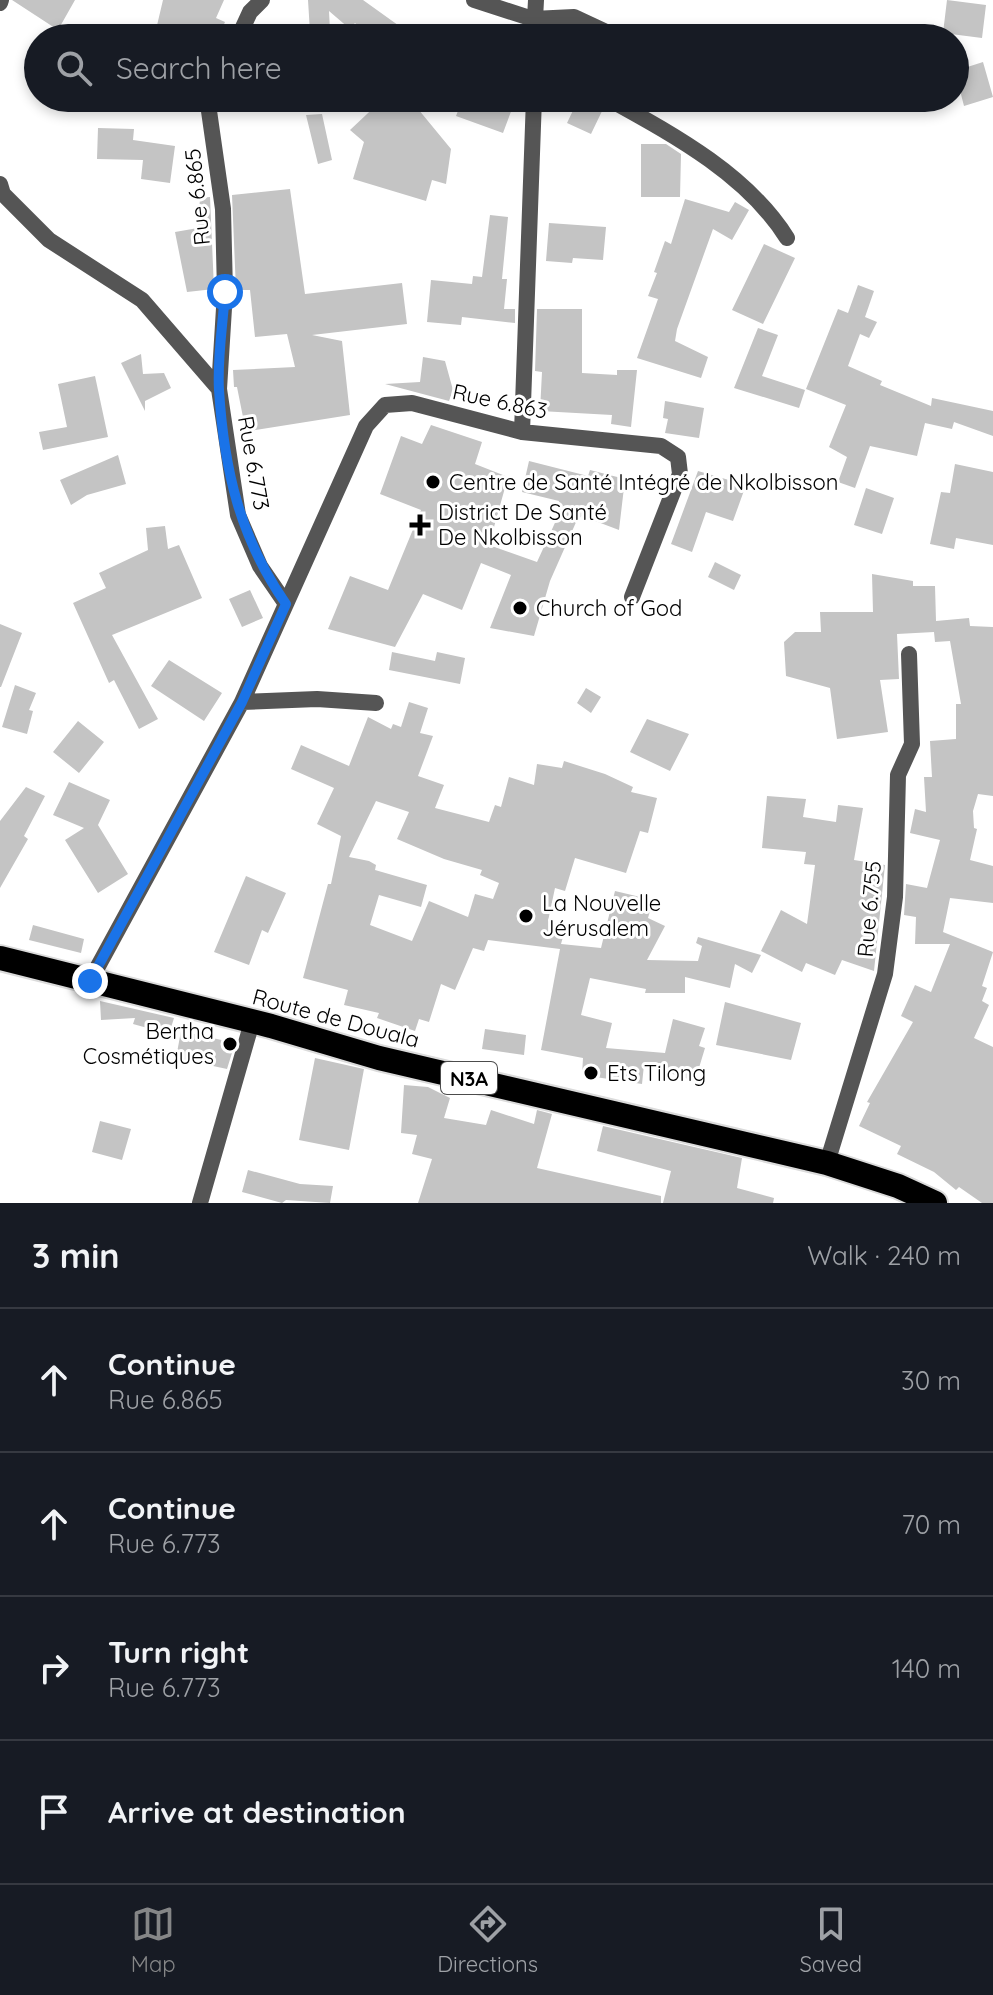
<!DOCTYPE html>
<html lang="en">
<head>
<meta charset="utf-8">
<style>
  :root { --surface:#171b24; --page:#242831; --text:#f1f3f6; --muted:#9ea1a6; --line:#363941; --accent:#858687 }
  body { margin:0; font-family:Quicksand,sans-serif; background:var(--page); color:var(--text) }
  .stop { position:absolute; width:24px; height:24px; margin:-18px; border:6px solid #1a73e8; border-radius:50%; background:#fff }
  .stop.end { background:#1a73e8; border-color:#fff; box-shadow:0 2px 8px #0008 }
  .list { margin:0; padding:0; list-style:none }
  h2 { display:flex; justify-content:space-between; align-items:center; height:104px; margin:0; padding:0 32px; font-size:34px }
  h2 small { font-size:26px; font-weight:400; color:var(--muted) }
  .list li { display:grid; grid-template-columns:52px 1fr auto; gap:24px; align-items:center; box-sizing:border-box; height:144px; padding:0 32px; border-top:2px solid var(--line) }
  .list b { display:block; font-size:30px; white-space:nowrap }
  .list p { margin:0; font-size:26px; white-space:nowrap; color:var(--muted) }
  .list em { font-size:26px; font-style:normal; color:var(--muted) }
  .icon { flex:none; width:44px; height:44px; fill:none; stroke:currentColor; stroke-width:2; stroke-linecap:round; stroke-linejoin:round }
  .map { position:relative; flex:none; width:993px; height:1203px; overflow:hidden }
  .search { position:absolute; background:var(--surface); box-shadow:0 4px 12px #0003; left:24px; right:24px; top:24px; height:88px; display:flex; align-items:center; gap:20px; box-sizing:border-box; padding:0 28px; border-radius:44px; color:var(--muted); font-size:30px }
  .sheet { height:680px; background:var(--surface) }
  nav { display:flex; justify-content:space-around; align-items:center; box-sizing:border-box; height:112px; border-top:2px solid var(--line); background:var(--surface); font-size:22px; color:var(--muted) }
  nav a { display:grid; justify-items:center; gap:4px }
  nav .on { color:var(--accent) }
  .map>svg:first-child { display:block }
  .building { fill:#c4c4c4; fill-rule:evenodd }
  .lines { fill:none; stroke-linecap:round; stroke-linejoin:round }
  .highway-casing { stroke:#dbdbdb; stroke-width:28 }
  .street { stroke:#555; stroke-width:16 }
  .highway { stroke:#000; stroke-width:24 }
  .route { stroke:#1a73e8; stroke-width:10 }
  .poi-dot { fill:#000; stroke:#fff; stroke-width:3 }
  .labels { text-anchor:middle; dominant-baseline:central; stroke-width:6; stroke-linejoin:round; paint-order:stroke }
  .shield { fill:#fff; stroke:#4c4c4c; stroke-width:2 }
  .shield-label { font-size:20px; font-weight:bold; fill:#000 }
  .street-label { font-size:22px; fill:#000; stroke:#fff }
  .poi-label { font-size:22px; fill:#000; stroke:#fff; text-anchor:start }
</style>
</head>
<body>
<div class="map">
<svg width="993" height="1203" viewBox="0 0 993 1203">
  <rect width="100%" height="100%" fill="#fff"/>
  <path class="building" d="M12,0H75L58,30Z
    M163,0H224L216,18L225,22L218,38H154Z
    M308,0H363L416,38H370L355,23L350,29L329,11L330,31L310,32Z
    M947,0L986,5L982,38L943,33Z
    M983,62L993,97L964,106L955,71Z
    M384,98H409L451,149L446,184L432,180L426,201L353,179L364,142L350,130Z
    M463,98H516L503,133L456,116Z
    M579,98H593L603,109L591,134L567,123Z
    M322,114L332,160L318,164L306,115Z
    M98,128L134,129L133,140L175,146L170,183L141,179L143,160L97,159Z
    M641,144H666L681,154L680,197H641Z
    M290,189L305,294L402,283L407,324L312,335L342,341L350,415L250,431L248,421L244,422L237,387H234L233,370L295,367L287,334L255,337L250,290H236L232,195Z
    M210,197L214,289L187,292L175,232L198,228L200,198Z
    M685,199L729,212L735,202L749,210L732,240L713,229L677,329L675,341L708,357L701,378L637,358L658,299L648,296L657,273L654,272L665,241L671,244Z
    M490,215L508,217L502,279H507L504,309H515V323L462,317L461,325L427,322L431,280L472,284L473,276L482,277Z
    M549,223L606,227L603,260L573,258L572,263L546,261Z
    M764,244L795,258L763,324L732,310Z
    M858,285L874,291L865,317L877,322L869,338L860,334L848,366L882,381L880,385L931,406L932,398L993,411V436L954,422L952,429L925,423L917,456L870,446L855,488L838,482L847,457L829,447L846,405L806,389L838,309L848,313Z
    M537,309H582V373L617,375V370H637L631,427L611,424L612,415L540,411L542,372L535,371Z
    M758,328L778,335L762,376L805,390L799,408L734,388Z
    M141,354L143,374L164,373L171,388L145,401V411L121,363Z
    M423,357L445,361L453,390L449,401L385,384L420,382Z
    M95,376L108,437L43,450L39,432L67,427L58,384Z
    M665,401L704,408L699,438L665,433L668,419L663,418Z
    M431,425L482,442L475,464L508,477L489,545L537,562L559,514L556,513L559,501L522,492L529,461L588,476L590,470L625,479L619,530L582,516L577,520L550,581L534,636L490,628L511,575L481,563L462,610L423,594L395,647L328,629L350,576L388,590L421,510L380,494L401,436L422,444Z
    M118,455L126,484L87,495L71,505L60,480Z
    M955,464L993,472V545L956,538L954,549L930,544L941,492L950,493Z
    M698,471L746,485L733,521L706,512L692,552L671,544Z
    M866,488L894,498L882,534L854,525Z
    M165,526L168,549L179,545L202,598L112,635L158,719L139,729L114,680L109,683L73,603L106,588L99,573L148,550L146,528Z
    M715,562L741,575L734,590L708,577Z
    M872,574L913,581V586H935L936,621L969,618L970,626L993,627V796L978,794L973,811L974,828L977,829L970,860L993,866V903L950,898L943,932L993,952L982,986L987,988L982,1001L989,1005L974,1038L993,1047V1203H982L959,1187L956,1190L934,1172L897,1154L901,1146L859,1126L870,1103L867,1102L913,1022L901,1016L915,985L931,992L950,944H915L916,917L904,915L906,884L927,888L940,840L910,833L915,809L926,812L924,777H932L930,741L956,739V704H961L950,641L935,642L934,632L897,634L899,679L880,680L888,732L837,739L830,688L786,676L784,642L795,632H821L820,612H873Z
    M250,590L263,618L242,627L229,599Z
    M0,624L22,633L1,687H0Z
    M392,652L435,661L437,652L465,658L460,684L389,670Z
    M169,660L222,693L204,721L151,686Z
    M15,685L36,693L29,710L33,711L27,734L2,727Z
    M586,688L601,697L591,713L577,703Z
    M409,702L428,708L420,733L433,736L418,776L444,785L435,808L489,822L495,805L501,807L509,777L534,785L537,764L562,768L564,761L605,774L633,787L631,792L657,798L648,833L640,831L626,873L575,858L565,891L555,888L548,921L566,926L561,944L601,948L615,891L653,900L648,918L665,926L647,960L698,961L702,946L696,943L698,937L761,955L752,973L735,964L730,988L685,977V993H645L646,989L590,978L581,1015L612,1023L606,1048L665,1053L673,1019L705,1028L699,1046L705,1048L695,1081L644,1065L642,1084L582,1075L583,1058L541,1050L560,949L488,940L484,951L473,948L455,990L441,984L429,1022L419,1019L415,1031L377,1018L379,1013L344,1005L348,990L303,978L328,884H331L341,836L317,824L334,788L291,769L301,745L349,766L368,717L391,729L393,724L401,727ZM376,801L409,812L397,839L444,859L482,870L480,875L499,883L493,899L475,894L468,917L429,901L412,941L370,925L379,895L421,907L427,885L375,870L376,865L369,861L349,857Z
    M647,719L689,734L670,771L630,752Z
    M78,721L104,742L79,773L53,752Z
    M69,782L110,800L98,825L128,874L98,893L65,840L84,828L53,815Z
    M26,787L45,796L24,836L28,839L0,888V821Z
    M767,796L806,799L803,817L836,822L838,805L863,808L854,860L885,865L874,971L842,960L835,975L806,963L802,972L761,951L781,910L807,924L815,865L804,864L806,852L762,848Z
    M246,876L286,893L268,933L262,930L249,965L214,952Z
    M33,925L84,939L81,953L29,940Z
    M100,1001L174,1018L169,1034L133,1024L135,1018L101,1020Z
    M725,1002L801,1023L791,1060L716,1045Z
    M485,1029L526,1035L524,1055L482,1049Z
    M181,1031L235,1043L227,1069L176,1058Z
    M315,1058L364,1069L349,1150L299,1140Z
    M404,1085L428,1087L450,1098L444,1118L486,1125L491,1110L534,1124L537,1110L552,1114L537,1168L661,1196V1203H418L432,1159L412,1154L417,1135L401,1133Z
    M100,1121L131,1129L122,1160L92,1152Z
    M603,1126L742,1158L737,1188L774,1198L773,1203H663L671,1171L597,1151Z
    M248,1170L300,1184L333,1186L330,1203L286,1200L282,1203L242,1192Z"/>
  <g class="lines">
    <defs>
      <path id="highway" d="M0,958L271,1026L379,1058L827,1163L898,1186L935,1203"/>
    </defs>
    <use href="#highway" class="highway-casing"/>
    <path class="street" d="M474,0L533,19L574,17L619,38
      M0,3L1,0
      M238,38L250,12L262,0
      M534,38L536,0
      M213,98L209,111L223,209L225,292L219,389
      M607,98C672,134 747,174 787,238
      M0,184L3,194L49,240L142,300L219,389L238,515L260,566L286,604L242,702L90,981
      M522,432L534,98
      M286,604L366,426L385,405L412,403L522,432L661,446L678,457L680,474L632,597
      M242,702L317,699L376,703
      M827,1163L885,974L895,897L898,775L912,744L909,654
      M200,1203L252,1022"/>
    <use href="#highway" class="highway"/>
  </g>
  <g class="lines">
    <path class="route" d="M90,981L242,702L286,604C240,538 224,470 219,390C217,358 223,324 225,292"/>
  </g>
  <g class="poi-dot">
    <circle cx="433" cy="482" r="8"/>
    <path d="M416 513h8v8h8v8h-8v8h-8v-8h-8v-8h8z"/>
    <circle cx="520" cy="608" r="8"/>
    <circle cx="526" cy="916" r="8"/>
    <circle cx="230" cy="1044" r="8"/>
    <circle cx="591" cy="1073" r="8"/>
  </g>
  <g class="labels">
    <rect class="shield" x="441" y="1062" width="56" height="32" rx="6"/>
    <g class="shield-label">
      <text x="469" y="1078">N3A</text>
    </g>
    <g class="street-label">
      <text transform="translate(197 197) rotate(-96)">Rue 6.865</text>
      <text transform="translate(500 401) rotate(12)">Rue 6.863</text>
      <text transform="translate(254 463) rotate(80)">Rue 6.773</text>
      <text transform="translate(869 909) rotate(-85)">Rue 6.755</text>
      <text transform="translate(336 1018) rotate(15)">Route de Douala</text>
    </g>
    <g class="poi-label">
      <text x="449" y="482">Centre de Santé Intégré de Nkolbisson</text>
      <text x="438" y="512">District De Santé<tspan x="438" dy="25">De Nkolbisson</tspan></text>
      <text x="536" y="608">Church of God</text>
      <text x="542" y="903">La Nouvelle<tspan x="542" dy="25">Jérusalem</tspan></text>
      <text x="214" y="1031" text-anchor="end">Bertha<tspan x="214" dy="25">Cosmétiques</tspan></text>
      <text x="607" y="1073">Ets Tilong</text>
    </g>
  </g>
</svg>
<div class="stop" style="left:225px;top:292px"></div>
<div class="stop end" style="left:90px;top:981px"></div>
<div class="search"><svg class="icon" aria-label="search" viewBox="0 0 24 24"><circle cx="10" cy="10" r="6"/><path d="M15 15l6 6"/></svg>Search here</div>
</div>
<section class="sheet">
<h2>3 min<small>Walk · 240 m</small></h2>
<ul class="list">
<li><svg class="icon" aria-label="ahead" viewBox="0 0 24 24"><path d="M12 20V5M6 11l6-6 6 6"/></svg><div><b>Continue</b><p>Rue 6.865</p></div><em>30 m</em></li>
<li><svg class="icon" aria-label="ahead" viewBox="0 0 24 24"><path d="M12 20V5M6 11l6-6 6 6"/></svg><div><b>Continue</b><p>Rue 6.773</p></div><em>70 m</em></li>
<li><svg class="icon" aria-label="right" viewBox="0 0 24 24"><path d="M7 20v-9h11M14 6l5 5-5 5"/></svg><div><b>Turn right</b><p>Rue 6.773</p></div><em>140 m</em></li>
<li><svg class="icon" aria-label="arrive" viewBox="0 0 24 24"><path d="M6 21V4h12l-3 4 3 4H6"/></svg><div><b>Arrive at destination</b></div></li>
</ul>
</section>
<nav>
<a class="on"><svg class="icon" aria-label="map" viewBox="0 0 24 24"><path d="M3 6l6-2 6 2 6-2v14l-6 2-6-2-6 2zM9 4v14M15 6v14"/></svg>Map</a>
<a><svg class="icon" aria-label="directions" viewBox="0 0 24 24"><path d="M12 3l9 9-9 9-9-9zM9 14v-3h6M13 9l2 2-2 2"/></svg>Directions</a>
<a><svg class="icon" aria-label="saved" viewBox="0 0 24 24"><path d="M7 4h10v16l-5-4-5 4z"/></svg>Saved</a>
</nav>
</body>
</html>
